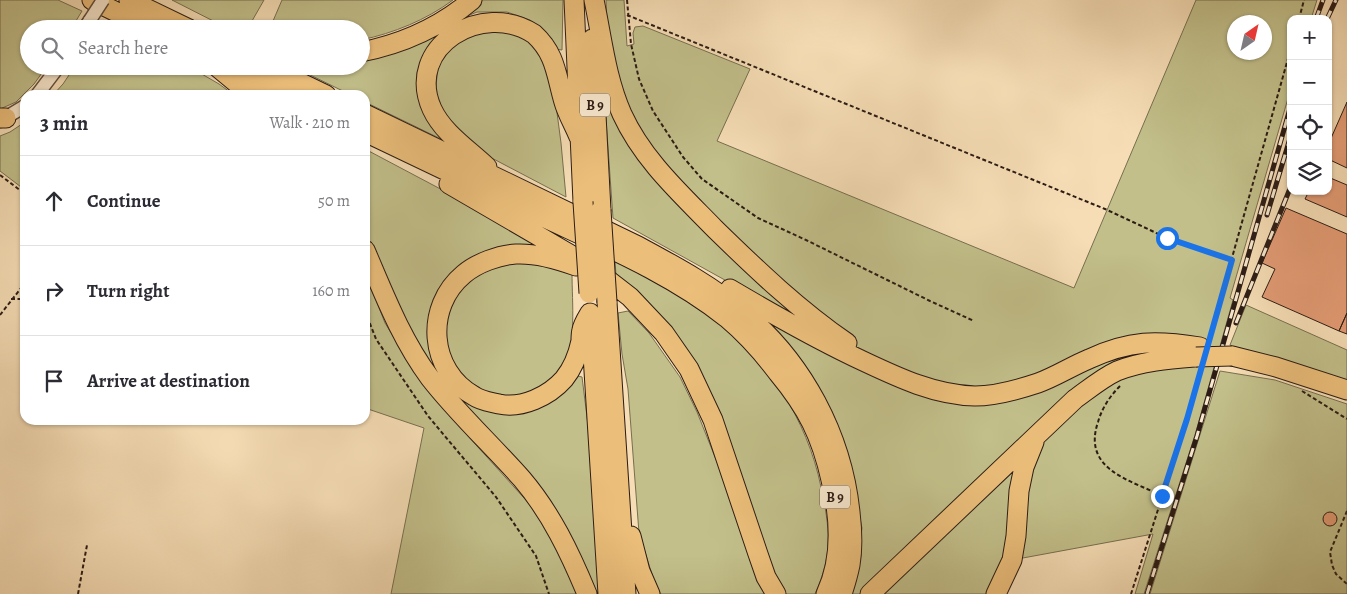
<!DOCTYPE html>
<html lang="en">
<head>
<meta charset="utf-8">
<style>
  :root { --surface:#fff; --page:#f2f2f3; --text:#2b2b33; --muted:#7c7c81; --line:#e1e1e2 }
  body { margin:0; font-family:Alegreya,serif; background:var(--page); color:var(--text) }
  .controls { position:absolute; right:15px; top:15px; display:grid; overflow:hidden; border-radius:10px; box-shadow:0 1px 4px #0004 }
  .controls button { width:45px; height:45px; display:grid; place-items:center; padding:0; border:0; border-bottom:1px solid var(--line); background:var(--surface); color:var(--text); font:25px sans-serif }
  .compass { position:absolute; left:1227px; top:15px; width:45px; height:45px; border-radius:50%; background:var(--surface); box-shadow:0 1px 4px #0004; rotate:34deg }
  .stop { position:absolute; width:15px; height:15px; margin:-11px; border:4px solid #1a73e8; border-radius:50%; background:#fff }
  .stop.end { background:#1a73e8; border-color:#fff; box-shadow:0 1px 5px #0008 }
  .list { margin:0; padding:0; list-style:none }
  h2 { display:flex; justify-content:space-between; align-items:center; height:65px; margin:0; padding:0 20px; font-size:21px }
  h2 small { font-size:16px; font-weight:400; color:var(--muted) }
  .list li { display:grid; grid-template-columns:32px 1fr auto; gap:15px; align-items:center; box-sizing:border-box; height:90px; padding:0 20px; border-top:1px solid var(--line) }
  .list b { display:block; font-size:19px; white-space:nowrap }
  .list em { font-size:16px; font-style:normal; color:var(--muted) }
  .icon { flex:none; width:28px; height:28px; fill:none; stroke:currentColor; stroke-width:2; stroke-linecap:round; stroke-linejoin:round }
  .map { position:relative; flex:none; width:1347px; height:594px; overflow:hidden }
  .search { position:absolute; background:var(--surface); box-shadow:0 1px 4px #0004; left:20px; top:20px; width:350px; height:55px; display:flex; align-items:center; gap:12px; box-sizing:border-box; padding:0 18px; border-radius:28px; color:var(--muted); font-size:19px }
  .panel { position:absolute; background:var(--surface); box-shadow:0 1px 4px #0004; left:20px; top:90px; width:350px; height:335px; border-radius:15px }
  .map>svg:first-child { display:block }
  .green { fill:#c2bf8a; stroke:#776e50; fill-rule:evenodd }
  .building { fill:#e39b74; stroke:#2c1c15 }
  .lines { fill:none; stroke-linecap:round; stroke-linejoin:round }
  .minor-casing { stroke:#5e4c3d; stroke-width:15 }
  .highway-casing { stroke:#2c1c15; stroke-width:21 }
  .path { stroke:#2c1c15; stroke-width:2; stroke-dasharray:4 2.5; stroke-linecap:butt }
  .minor { stroke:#f9e9cf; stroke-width:12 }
  .highway { stroke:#ebbe7a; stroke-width:19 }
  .rail-casing { stroke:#2c1c15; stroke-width:5 }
  .rail { stroke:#f9e9cf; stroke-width:3; stroke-dasharray:9; stroke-linecap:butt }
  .minor-bridge-casing { stroke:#5e4c3d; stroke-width:15; stroke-linecap:butt }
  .highway-bridge-casing { stroke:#2c1c15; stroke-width:21; stroke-linecap:butt }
  .minor-bridge { stroke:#f9e9cf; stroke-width:12 }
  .highway-bridge { stroke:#ebbe7a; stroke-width:19 }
  .route { stroke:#1a73e8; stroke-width:6 }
  .labels { text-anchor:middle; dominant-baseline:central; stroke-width:4.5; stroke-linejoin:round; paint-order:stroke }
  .shield { fill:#f9e9cf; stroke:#6a5a4d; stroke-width:1 }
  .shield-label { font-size:14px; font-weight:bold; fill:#2c1c15 }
</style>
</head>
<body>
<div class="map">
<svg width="1347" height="594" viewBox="0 0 1347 594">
  <rect width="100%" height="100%" fill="#f6ddb5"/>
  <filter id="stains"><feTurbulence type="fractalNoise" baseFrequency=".004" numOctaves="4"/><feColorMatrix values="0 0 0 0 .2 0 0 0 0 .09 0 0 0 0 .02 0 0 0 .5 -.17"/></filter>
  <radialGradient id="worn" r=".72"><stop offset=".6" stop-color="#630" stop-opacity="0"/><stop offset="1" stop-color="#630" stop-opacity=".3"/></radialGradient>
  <path class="green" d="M0,0H58L82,11L71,29H29V66H47L34,84L16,102L0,109Z
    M172,0H264L252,21H273L282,0H453C426,20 394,33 361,40V29H229Z
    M481,0H563L562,50L555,49L544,32L530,20L507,12H477L460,19L459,17Z
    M606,0H624L627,46L634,44L633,33L635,27L643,26L750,69L717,141L1074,288L1196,0H1317L1311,19H1291V88L1230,298L1233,300L1195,435L1144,594H1135L1153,534L1012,560L996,594H849L855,582L862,528L850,469L770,327L779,310L613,218L605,105H627C613,70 607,37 606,0ZM1234,22H1264V52H1234Z
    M449,26L433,40L423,58L443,135L441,139L365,102V95H351L294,67L361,66V60Z
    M482,27L521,34L537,48L549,68L554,90L561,143L566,197L484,154L447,118L435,98L438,65L444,51Z
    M75,66H188L219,84L234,95H53L63,84Z
    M25,122V190L0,171V136L10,132Z
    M365,149L548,246L572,272C572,306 577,341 562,372L582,377L589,433L601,594H594L582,566L432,371L407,331L365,237Z
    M615,260C647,278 680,295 710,316C767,357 807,419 821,487C830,529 833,554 815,594H785L774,577L718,409L696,365L616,276Z
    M365,272L385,323L417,375L458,425L533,508L558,550L577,594H391L424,428L365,408Z
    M1246,305L1347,350V383L1230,345Z
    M628,311L649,333L680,377L697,412L717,462L768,594H661L656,587L639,533L628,389L622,354L618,313Z
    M1220,371L1275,380L1347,404V594H1150Z"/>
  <path class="building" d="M1347,102V168L1328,159V145Z
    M1328,177L1347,185V217L1305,199L1309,191H1328Z
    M1286,208L1347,234V313L1339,331L1262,297L1275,269L1262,263Z
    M1347,313V334L1339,331Z
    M1323 519a7 7 0 1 1 14 0a7 7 0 1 1-14 0Z"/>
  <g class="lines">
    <defs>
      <path id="minor" d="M84,29L90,20
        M37,95L59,66
        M0,121L25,106"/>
      <path id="highway" d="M92,0L151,29
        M129,0L189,29
        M574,0L583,202
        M594,0C602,38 606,78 622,114C643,160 681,194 715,229C757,270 799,310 847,343
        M592,39L601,210
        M361,52C402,44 440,27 472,0
        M216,66L251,95
        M229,66L289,95
        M266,66L326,95
        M365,114L638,246C675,266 711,285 744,313C803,362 842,435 850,512C852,529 853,548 850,565C848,575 845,585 842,594
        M0,118H6
        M365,132C425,161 485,189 545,218C607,247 673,275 727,318C746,334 763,353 778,373C807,408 821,435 831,480C840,517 843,558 826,594
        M487,167C468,149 443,133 432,109C404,46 483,0 534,34C556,54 556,75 564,102C567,113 574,125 579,137
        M449,184L590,266L630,297L664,333L689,369L713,420L758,554L766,577L776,594
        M365,250C384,294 401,339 430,378C458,414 492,445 522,479C551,513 570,553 587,594
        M576,266C557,259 537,253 516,254C499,255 477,263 464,274C424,307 429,371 474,396C481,401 491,402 499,404C522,409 549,396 564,379C573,368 578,355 581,341C581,338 581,333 582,330C583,324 587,318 590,313
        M730,289C774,315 818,340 863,361C899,378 935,395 975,396C996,396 1017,390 1038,383C1055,377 1072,366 1089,359C1130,340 1156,340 1200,347
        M607,302L626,594
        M591,323L608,594
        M1232,356L1276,367L1347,390
        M631,536L640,571L650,594
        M870,594L1075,399C1089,389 1102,378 1117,371C1142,361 1170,359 1196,357
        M996,594L1012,560L1016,536L1019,491L1024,467L1034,442"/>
    </defs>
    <use href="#minor" class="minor-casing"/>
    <use href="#highway" class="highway-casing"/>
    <path class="path" d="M627,0L631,44L639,79L653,111L683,157L702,179L758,218L806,240L930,301L974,321
      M627,15L1105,209L1167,238L1231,260
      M1299,19L1304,0
      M0,175L25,194
      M11,299H25
      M365,311L376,339L428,416L496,497L536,556L549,594
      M0,315L25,283
      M1210,336L1291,48
      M1120,386C1110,396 1102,408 1098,422C1082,469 1129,480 1163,496
      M1302,391L1347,419
      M1347,511L1330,552L1332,565L1336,574L1347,584
      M78,594L87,545
      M1131,594L1187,419L1200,372"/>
    <use href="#minor" class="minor"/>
    <use href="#highway" class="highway"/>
    <defs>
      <path id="rail" d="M1316,19L1323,0
        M1327,19L1336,0
        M1267,215L1291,135
        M1236,323L1291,186
        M1147,594L1197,436L1291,105"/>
    </defs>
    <use href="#rail" class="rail-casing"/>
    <use href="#rail" class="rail"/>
    <defs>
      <path id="minor-bridge" d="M90,20L103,0"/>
      <path id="highway-bridge" d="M583,202L589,293
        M601,210L607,302
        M1196,357L1232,356"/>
    </defs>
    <use href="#minor-bridge" class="minor-bridge-casing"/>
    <use href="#highway-bridge" class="highway-bridge-casing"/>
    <use href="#minor-bridge" class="minor-bridge"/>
    <use href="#highway-bridge" class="highway-bridge"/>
  </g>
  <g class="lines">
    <path class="route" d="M1162,496L1187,419L1232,260L1167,238"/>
  </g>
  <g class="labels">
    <g class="shield">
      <rect x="580" y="93.5" width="30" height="23" rx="4"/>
      <rect x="820" y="485.5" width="30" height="23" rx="4"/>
    </g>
    <g class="shield-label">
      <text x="595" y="105">B 9</text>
      <text x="835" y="497">B 9</text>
    </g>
  </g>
  <rect width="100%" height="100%" filter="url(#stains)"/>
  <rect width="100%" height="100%" fill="url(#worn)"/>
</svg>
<div class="controls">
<button>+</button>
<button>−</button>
<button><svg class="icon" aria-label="locate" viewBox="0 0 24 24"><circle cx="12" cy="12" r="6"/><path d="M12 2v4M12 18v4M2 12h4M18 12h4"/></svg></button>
<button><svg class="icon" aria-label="layers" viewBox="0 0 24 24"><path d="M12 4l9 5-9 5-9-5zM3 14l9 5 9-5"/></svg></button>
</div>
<svg class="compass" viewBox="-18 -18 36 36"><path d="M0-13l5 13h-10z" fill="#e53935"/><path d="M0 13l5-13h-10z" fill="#7c7c81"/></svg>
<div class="stop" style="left:1167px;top:238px"></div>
<div class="stop end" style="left:1162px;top:496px"></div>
<div class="search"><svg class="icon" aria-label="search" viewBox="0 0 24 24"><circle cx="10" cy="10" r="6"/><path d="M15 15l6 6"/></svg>Search here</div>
<section class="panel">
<h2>3 min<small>Walk · 210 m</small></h2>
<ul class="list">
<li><svg class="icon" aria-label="ahead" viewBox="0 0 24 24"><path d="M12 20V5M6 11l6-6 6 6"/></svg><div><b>Continue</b></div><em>50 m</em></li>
<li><svg class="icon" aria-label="right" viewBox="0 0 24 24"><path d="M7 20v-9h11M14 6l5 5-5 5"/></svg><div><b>Turn right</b></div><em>160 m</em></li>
<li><svg class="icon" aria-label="arrive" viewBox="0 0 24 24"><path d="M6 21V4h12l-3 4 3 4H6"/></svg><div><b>Arrive at destination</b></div></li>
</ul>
</section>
</div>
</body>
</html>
